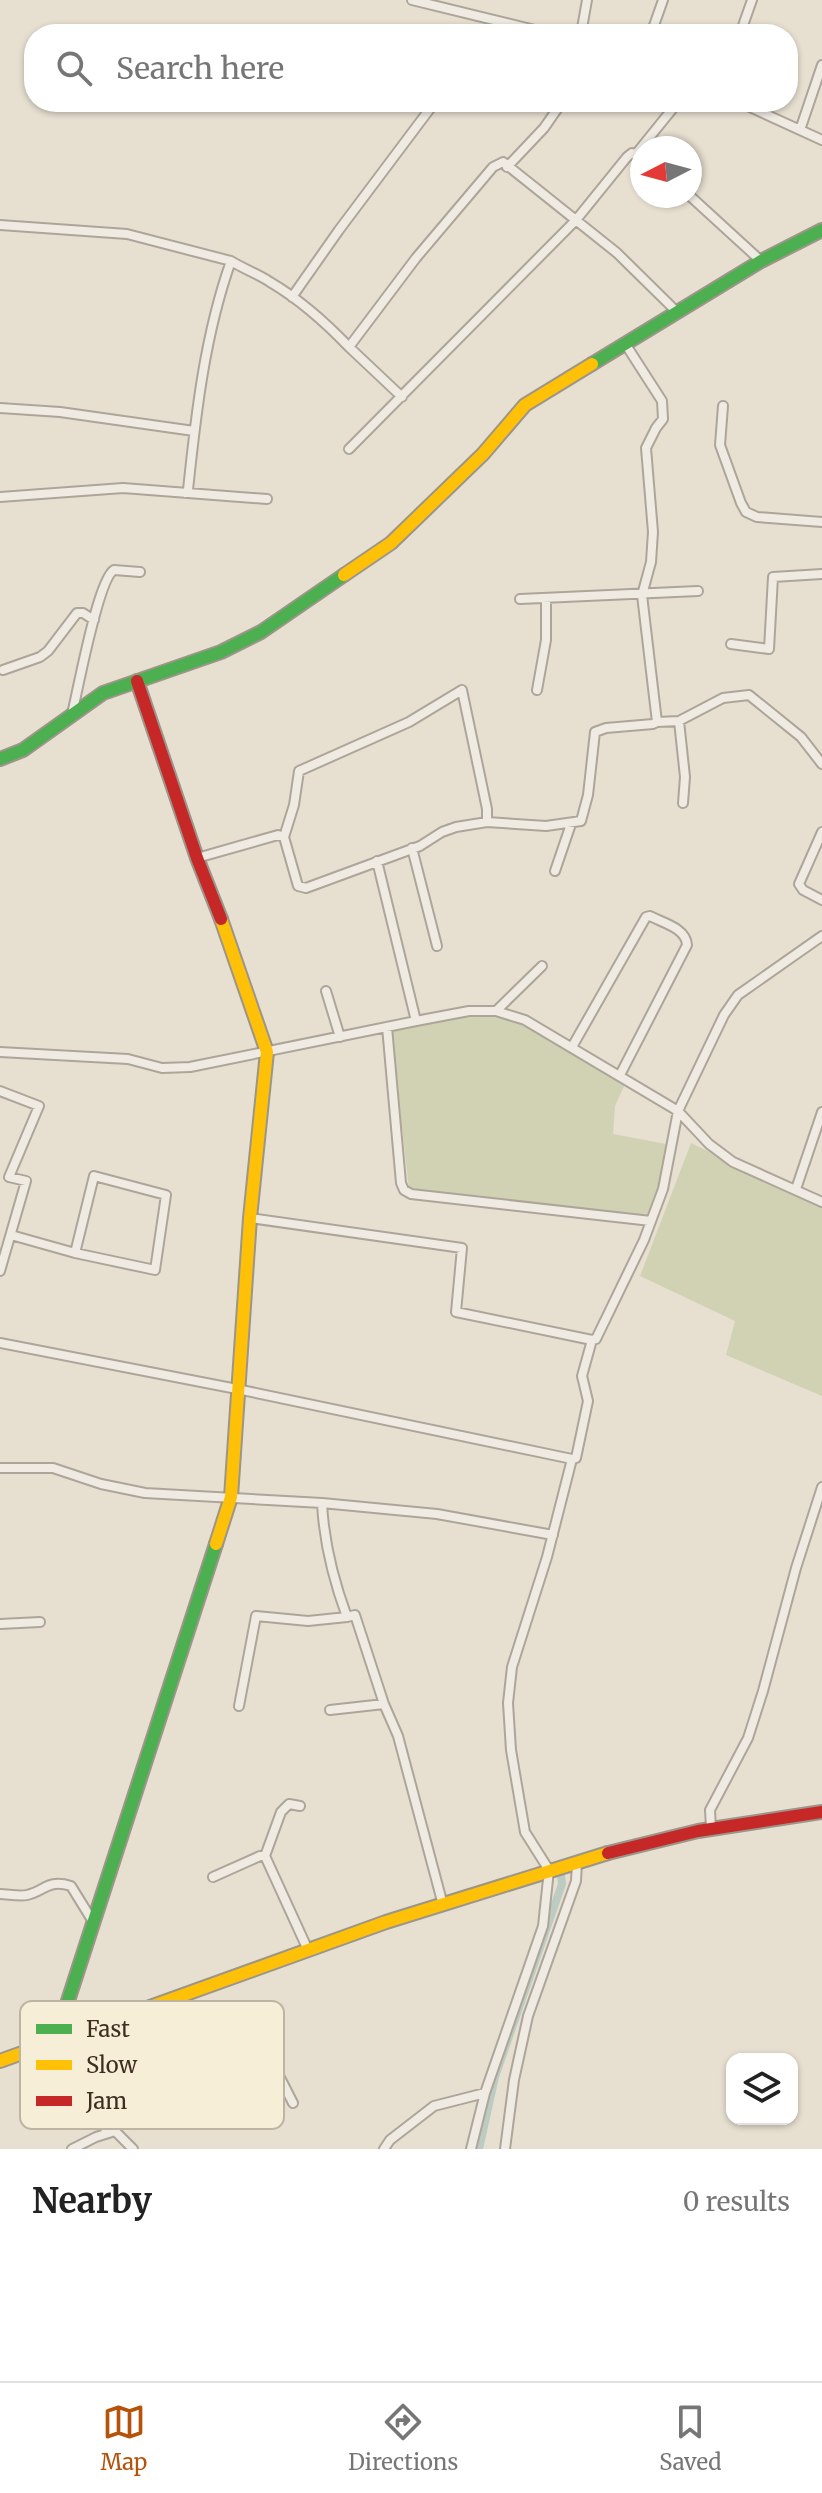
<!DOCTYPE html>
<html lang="en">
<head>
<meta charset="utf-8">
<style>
  :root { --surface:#fff; --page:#f6f6f6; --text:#222; --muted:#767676; --line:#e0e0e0; --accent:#b45309 }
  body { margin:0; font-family:Merriweather,serif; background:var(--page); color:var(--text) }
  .controls { position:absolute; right:24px; bottom:24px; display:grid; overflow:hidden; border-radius:16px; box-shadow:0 2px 6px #0004 }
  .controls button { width:72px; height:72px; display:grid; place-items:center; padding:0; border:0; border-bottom:2px solid var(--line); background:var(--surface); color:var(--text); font:40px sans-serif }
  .compass { position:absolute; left:630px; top:136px; width:72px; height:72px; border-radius:50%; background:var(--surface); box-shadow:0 2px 6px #0004; rotate:264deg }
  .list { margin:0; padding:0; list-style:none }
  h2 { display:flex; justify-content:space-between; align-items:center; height:104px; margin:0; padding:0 32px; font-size:34px }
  h2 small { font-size:26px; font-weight:400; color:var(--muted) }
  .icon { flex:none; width:44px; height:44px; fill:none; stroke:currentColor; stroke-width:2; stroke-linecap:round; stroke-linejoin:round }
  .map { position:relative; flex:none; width:822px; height:2149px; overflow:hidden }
  .search { position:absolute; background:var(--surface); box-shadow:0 2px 6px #0004; left:24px; right:24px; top:24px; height:88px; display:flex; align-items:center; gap:20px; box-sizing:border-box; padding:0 28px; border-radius:32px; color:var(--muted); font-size:30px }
  .sheet { height:232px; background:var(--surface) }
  nav { display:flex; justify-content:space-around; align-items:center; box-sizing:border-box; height:112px; border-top:2px solid var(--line); background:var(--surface); font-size:22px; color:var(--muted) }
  nav a { display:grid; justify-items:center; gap:4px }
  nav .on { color:var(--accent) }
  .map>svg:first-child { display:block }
  .cemetery { fill:#d1d1b3 }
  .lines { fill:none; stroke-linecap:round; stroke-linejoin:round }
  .canal { stroke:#bcccc2; stroke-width:8 }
  .street-casing { stroke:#ada599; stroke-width:12 }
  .fast-casing { stroke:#9c958a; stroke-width:16 }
  .slow-casing { stroke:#9c958a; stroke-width:16 }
  .jam-casing { stroke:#9c958a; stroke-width:16 }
  .street { stroke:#efebe3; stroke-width:8 }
  .fast { stroke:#4caf50; stroke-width:12 }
  .slow { stroke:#ffc107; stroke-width:12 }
  .jam { stroke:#c62828; stroke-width:12 }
  .key { fill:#f7eed8; stroke:#bfb4a1; stroke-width:2 }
  .key-label { font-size:22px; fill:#3d2e20 }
</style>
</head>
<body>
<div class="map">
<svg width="822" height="2149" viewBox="0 0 822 2149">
  <rect width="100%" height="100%" fill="#e7e0d1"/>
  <path class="cemetery" d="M501,1016L542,1034L625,1084L615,1106L613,1134L666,1144L660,1179L649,1218L409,1189L391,1030L449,1018Z
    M691,1143L822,1206V1396L726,1355L735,1321L640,1276Z"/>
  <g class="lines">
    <path class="canal" d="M479,2149L495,2077L562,1884L561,1875"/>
    <defs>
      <path id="street" d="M412,0L551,34
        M581,34L587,0
        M651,34L663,0
        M740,34L752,0
        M739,102L822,140
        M800,130L822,65
        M636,154L678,102
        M507,167L544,128L562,102
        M690,196L761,261
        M0,225L127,234L231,261C205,334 196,413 188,490L185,493
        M231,261C244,269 258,274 270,282C299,299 326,323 349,347
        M292,297L339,230L435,102
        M402,397L349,347L416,258L493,167L503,162L617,253L678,313
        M723,406L720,445L741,503L746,512L757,517L822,522
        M0,408L60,412L194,431
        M349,449L576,220L627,157L632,153L642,158
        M0,497L123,488L267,499
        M520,599L698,591
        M731,644L769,649L773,577L822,574
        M3,670L40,657L48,651L77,613H83L94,620
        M537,690L546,640V599
        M72,714C78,690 98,579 114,570L140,572
        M679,721L723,698L749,695L801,737L822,764
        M657,722L679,721L685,777L683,803
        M822,832L799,884L803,890L822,900
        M284,837L294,805L299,771L409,722L462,690L487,809V822
        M412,848L437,946
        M197,858L278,835L284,837L298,886L306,888L420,846L442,832L456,827L487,822L546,826L581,821L588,795L595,732L606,728L653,724L657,722L642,595L651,562L653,532L646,448L656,428L663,419L662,401L626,345
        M377,861L416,1021
        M555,871L571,824
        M326,991L340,1037
        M496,1011L542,966
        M387,1027L401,1183L404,1190L411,1194L651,1221
        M572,1047L646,917L650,916C663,923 686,928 687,945L620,1075
        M0,1052L128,1059L162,1068L190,1067L416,1021L469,1011H496L525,1020L678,1111L709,1144L733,1162L822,1202
        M0,1091L39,1106L9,1177L26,1181L0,1271
        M796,1189L822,1112
        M250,1218L462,1248L456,1312L592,1340
        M11,1235L75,1253L155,1270L166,1195L94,1176L75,1253
        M0,1343L237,1389L572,1459
        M0,1468H53L101,1484L145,1493L322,1503L437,1514L553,1535
        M322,1503C324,1544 333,1579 347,1617L355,1615L384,1704L330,1710
        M0,1624L40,1622
        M384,1704L398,1736L443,1905
        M239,1706L256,1616L308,1621L347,1617
        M711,1828L710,1810L748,1738L763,1691L796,1568L822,1487
        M265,1856L281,1812L289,1804L300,1806
        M213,1877L260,1856H265L308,1950
        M0,1894C8,1894 19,1897 27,1895C45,1891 47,1879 71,1886L92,1920
        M175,1999L196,2076L200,2077L257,2059L270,2058L293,2103
        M71,2038L107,2133
        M485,2093L543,1926L549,1870L525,1832L511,1750L508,1703L512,1667L547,1557L572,1459L576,1458L588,1401L582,1376L592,1340L596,1339L644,1240L663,1189L678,1111L724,1015L738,995L822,936
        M72,2149L96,2137L115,2131L133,2149
        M384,2149L390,2140L434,2106L485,2093L471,2149
        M505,2149L514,2080L528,2016L576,1881L577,1862"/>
      <path id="fast" d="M592,364L761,261L822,230
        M0,759L23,750L103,693L221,652L261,632L344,575
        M71,2038L66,2007L216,1544"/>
      <path id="slow" d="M344,575L391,543L483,454L525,405L592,364
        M216,1544L231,1497L250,1218L267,1052L221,919
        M0,2061L386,1922L608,1853"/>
      <path id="jam" d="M137,681L197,858L221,919
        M608,1853L698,1831L822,1812"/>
    </defs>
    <use href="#street" class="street-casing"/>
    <use href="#fast" class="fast-casing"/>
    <use href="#slow" class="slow-casing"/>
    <use href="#jam" class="jam-casing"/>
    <use href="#street" class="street"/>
    <use href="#fast" class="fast"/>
    <use href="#slow" class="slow"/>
    <use href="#jam" class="jam"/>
  </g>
  <rect x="20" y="2001" width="264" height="128" rx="12" class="key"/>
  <rect x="36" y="2024" width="36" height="10" fill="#4caf50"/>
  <rect x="36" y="2060" width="36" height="10" fill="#ffc107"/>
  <rect x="36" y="2096" width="36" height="10" fill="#c62828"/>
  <g class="key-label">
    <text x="86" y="2037">Fast</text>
    <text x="86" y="2073">Slow</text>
    <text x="86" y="2109">Jam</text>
  </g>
</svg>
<div class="controls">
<button><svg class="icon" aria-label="layers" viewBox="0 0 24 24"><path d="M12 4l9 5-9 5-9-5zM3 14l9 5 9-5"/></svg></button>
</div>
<svg class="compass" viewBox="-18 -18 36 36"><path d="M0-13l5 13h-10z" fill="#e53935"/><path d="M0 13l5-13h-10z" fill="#767676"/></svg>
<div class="search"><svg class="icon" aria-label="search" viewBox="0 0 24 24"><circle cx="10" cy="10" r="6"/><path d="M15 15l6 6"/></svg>Search here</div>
</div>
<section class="sheet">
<h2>Nearby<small>0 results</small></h2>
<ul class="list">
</ul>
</section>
<nav>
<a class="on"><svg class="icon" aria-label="map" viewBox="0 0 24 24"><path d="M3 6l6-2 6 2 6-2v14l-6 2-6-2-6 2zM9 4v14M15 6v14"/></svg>Map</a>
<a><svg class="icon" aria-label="directions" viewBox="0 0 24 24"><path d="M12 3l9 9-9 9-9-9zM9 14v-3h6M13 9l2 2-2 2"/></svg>Directions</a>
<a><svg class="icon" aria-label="saved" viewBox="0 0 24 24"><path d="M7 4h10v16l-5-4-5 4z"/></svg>Saved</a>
</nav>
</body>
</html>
